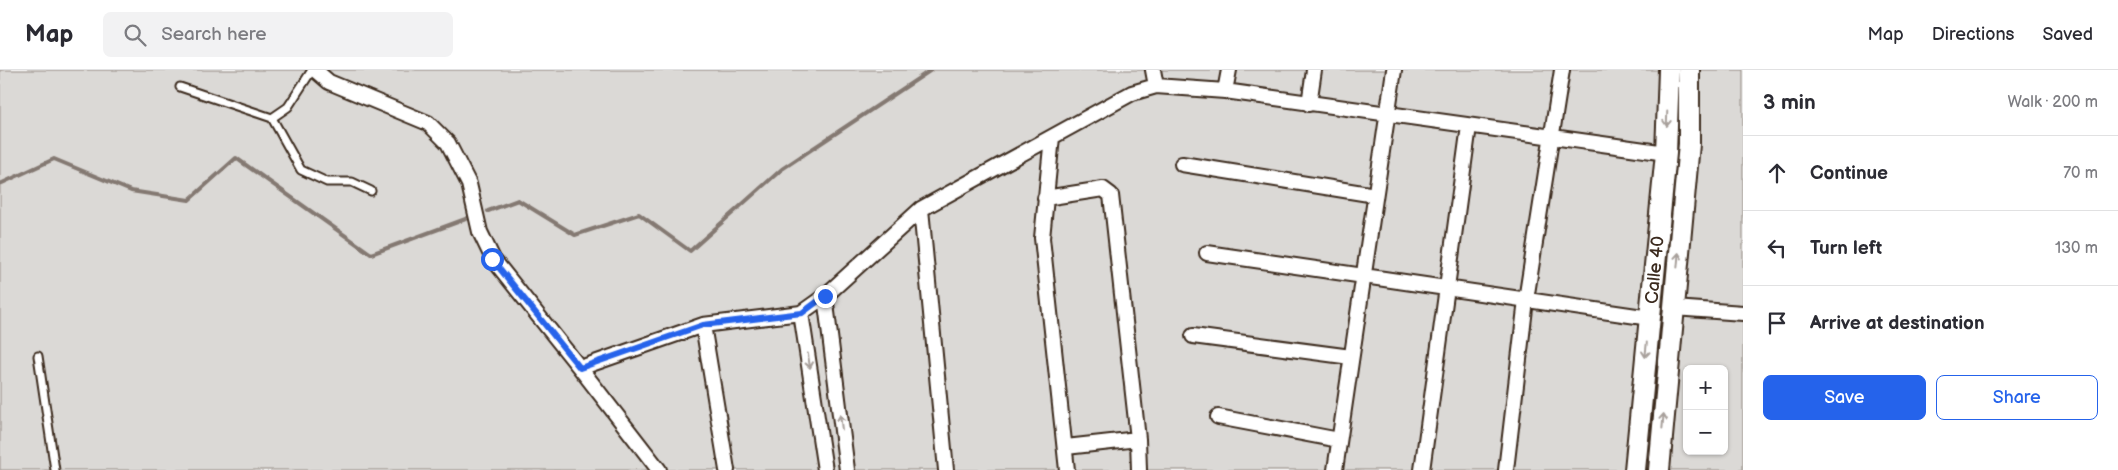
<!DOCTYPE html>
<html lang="en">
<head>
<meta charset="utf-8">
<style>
  :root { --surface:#fff; --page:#f2f2f3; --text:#2b2b33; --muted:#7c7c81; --line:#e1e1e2; --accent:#2563eb }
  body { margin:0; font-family:"Balsamiq Sans",sans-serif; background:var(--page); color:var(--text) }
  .controls { position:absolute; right:15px; bottom:15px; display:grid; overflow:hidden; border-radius:8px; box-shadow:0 1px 4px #0004 }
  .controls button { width:45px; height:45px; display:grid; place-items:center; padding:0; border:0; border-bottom:1px solid var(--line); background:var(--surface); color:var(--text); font:25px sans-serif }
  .stop { position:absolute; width:15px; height:15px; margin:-11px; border:4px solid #2563eb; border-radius:50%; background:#fff }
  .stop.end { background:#2563eb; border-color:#fff; box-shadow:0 1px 5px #0008 }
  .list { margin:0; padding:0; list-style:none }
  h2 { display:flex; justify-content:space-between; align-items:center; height:65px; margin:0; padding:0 20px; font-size:21px }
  h2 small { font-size:16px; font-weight:400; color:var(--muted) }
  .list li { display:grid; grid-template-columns:32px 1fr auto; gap:15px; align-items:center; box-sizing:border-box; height:75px; padding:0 20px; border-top:1px solid var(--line) }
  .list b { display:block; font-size:19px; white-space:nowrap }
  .list em { font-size:16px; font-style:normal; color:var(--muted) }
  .actions { display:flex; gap:10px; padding:15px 20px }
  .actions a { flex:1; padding:11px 0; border:1px solid var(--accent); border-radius:8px; text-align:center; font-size:18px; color:var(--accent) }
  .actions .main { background:var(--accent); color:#fff }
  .icon { flex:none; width:28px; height:28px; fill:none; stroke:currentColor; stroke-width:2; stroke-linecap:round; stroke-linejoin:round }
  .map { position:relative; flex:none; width:1743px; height:400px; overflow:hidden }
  header { display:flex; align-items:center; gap:30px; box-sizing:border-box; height:70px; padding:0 25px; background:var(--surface); border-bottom:1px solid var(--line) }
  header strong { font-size:24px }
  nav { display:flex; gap:28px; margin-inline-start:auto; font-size:18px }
  .search { width:350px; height:45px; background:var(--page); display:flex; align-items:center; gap:12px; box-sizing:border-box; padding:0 18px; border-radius:8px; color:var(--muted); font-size:19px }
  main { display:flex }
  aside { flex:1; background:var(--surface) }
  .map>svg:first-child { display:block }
  .green { fill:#dbd9d6; stroke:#8b827a; fill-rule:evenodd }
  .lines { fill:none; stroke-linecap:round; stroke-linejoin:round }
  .stream { stroke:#847972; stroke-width:4 }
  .lane-casing { stroke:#3b2a1e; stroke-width:11 }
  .street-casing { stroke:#3b2a1e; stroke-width:18 }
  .secondary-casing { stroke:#3b2a1e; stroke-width:24 }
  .lane { stroke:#fff; stroke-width:7 }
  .street { stroke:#fff; stroke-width:14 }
  .secondary { stroke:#fff; stroke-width:20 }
  .oneway { stroke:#a79f9a }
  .route { stroke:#2563eb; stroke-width:6 }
  .labels { text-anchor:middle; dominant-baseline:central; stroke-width:5; stroke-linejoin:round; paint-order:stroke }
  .street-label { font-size:18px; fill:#3b2a1e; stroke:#fff }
</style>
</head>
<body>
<header>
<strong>Map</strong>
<div class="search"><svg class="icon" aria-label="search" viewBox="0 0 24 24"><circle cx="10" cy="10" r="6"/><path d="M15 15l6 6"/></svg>Search here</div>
<nav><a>Map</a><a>Directions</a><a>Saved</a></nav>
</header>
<main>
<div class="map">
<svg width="1743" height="400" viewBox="0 0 1743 400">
  <rect width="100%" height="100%" fill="#f7f6f6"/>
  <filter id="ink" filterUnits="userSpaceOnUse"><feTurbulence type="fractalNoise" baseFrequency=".02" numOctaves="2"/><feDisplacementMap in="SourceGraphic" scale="10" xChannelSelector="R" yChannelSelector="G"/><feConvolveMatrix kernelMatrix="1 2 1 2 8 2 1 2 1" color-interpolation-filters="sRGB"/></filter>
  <g filter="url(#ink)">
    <path class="green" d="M0,0H1743V400H0ZM1687,299H1724V381H1687Z"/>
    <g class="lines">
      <path class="stream" d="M0,114L54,89L131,121L189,130L236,88L371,184L471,147
        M488,141L518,130L575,165L639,144L690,181L782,99L931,0"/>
      <defs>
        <path id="lane" d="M180,17L272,48L288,37L312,0
          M272,48L301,100L327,112H352L371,121
          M38,286L55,400"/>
        <path id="street" d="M315,0L329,12L428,53L448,73L469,114L480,162L493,189L580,298L659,400
          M1153,0L1156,16
          M1225,21L1229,0
          M1309,34L1314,0
          M1052,67L1042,168L1067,400
          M1182,94L1375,125
          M1045,128L1103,119L1111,125L1138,369L1139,400
          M921,139L946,400
          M1207,183L1650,248
          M825,226L847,400
          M1674,238L1743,243
          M801,243L825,400
          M703,255L727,400
          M1193,266L1351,287
          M580,298L703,255L801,243L825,226L921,139L1132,23L1156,16L1225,21L1666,83
          M1218,347L1339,370
          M1066,377L1138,369
          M1335,400L1394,0
          M1422,400L1469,56
          M1506,400L1526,230L1562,0"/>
        <g id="secondary">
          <path id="s1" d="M1635,400L1666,83L1669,0"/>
          <path d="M1659,400L1689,74V0"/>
        </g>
      </defs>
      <use href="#lane" class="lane-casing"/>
      <use href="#street" class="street-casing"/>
      <use href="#secondary" class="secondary-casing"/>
      <use href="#lane" class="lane"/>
      <use href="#street" class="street"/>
      <use href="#secondary" class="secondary"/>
    </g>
    <defs><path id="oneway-shaft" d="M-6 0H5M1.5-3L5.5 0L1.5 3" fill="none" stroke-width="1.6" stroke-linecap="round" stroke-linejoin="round" transform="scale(1.25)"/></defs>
    <g class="oneway">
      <use href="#oneway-shaft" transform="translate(1667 49) rotate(92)"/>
      <use href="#oneway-shaft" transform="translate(1678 190) rotate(-85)"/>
      <use href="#oneway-shaft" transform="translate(1646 280) rotate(96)"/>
      <use href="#oneway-shaft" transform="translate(809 291) rotate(81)"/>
      <use href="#oneway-shaft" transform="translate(1663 351) rotate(-85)"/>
      <use href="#oneway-shaft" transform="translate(841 352) rotate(-97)"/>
    </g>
  </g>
  <g class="lines" filter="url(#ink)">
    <path class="route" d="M492,189L580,298L703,255L802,243L825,226"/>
  </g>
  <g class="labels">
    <g class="street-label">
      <text stroke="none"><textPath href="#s1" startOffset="201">Calle 40</textPath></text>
    </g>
  </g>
</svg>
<div class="controls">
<button>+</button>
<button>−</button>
</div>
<div class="stop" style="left:492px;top:189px"></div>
<div class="stop end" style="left:825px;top:226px"></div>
</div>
<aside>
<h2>3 min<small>Walk · 200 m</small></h2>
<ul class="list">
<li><svg class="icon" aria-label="ahead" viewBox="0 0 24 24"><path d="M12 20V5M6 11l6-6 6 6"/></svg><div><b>Continue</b></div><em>70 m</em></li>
<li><svg class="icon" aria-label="left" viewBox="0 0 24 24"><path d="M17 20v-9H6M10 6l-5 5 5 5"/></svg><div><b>Turn left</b></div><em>130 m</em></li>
<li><svg class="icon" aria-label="arrive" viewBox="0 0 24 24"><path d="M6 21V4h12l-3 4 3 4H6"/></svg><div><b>Arrive at destination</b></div></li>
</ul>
<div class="actions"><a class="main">Save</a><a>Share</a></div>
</aside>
</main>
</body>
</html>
